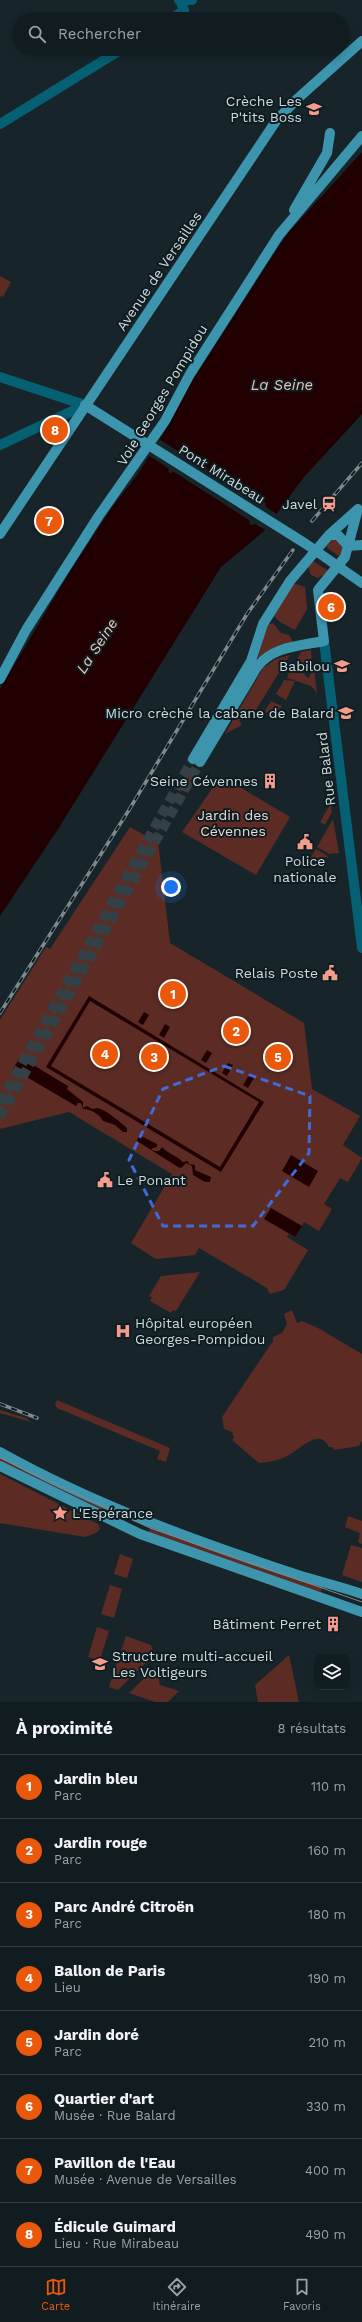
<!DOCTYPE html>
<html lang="fr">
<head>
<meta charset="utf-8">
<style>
  :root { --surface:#111c20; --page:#1e292d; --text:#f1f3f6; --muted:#9ca1a5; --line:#303a3e; --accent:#ea580c }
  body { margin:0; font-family:"Work Sans",sans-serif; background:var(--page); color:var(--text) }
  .controls { position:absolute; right:12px; bottom:12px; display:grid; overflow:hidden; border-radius:8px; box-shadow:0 2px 10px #0003 }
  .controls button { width:36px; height:36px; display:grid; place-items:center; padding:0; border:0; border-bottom:1px solid var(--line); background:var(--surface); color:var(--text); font:20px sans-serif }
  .you { position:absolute; left:171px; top:887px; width:14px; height:14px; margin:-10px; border:3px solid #fff; border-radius:50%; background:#1a73e8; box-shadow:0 0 0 6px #1a73e833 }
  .badge { display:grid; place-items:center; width:26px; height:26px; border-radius:50%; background:var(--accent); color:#fff; font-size:13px; font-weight:700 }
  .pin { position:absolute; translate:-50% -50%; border:2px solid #fff; box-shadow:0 1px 4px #0006 }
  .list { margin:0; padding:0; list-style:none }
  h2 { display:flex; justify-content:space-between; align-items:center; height:52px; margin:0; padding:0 16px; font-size:17px }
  h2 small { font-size:13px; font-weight:400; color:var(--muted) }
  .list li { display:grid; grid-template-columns:26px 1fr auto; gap:12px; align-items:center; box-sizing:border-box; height:64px; padding:0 16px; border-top:1px solid var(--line) }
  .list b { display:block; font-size:15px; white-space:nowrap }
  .list p { margin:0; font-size:13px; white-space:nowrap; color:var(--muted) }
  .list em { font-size:13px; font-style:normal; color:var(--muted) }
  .icon { flex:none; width:22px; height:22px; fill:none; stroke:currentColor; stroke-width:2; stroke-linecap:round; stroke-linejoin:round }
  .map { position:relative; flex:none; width:362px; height:1702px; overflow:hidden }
  .search { position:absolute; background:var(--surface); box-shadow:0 2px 10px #0003; left:12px; right:12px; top:12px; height:44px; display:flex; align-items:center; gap:10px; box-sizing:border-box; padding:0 14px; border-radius:22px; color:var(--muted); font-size:15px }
  .sheet { height:564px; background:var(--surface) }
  nav { display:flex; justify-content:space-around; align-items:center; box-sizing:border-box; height:56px; border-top:1px solid var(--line); background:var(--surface); font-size:11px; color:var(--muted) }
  nav a { display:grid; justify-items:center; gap:2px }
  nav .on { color:var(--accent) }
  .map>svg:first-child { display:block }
  .green { fill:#5c2c24 }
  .water { fill:#200000; fill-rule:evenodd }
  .pier { fill:#17252a }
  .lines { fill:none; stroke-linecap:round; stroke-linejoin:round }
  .major-tunnel { stroke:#334045; stroke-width:10; stroke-dasharray:10 5; stroke-linecap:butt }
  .minor { stroke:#066074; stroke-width:10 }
  .major { stroke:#3c94ad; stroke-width:10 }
  .tram { stroke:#7d898d; stroke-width:1 }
  .rail-casing { stroke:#7d898d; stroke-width:3.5 }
  .rail { stroke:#0d1c20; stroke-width:2; stroke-dasharray:6; stroke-linecap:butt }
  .marked { fill:none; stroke:#416ad9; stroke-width:3; stroke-dasharray:8 5; stroke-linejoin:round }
  .labels { text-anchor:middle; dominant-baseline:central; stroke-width:4; stroke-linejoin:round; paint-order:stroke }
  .poi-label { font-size:14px; fill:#cfd9dc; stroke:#0d1c20; text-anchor:end }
  .street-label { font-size:14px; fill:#cfd9dc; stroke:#0d1c20 }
  .park-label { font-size:14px; fill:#f0d7d1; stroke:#0d1c20 }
  .water-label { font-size:15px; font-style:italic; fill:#f2c0b6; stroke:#0d1c20 }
</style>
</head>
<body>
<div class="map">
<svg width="362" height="1702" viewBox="0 0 362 1702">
  <rect width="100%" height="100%" fill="#17252a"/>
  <path class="green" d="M0,276L11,282L3,297L0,296Z
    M332,539H335L343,545L340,557L326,547Z
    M313,561L327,570V573L318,578L311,575L308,567Z
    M293,583L305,587L307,609L295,630L280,622L273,615Z
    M273,623L281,633L289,635L294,643L260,658L258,657L267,625Z
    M311,650L312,669L309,667L307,671L294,665L301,652Z
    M290,655L252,716H243L239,720L242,725L225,734L263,668L276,659Z
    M314,670L317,693L311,686L287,678L289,672L303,673L308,678Z
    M284,680L295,681L286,700L276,694Z
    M271,701L282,706L272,717L265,711Z
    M186,774L196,779L188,793L178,789Z
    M221,776L290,817L256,875L182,832Z
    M331,803L332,812L325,825L320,822Z
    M333,819L339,853L329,854L317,847Z
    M130,827L155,841H158L170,943L304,1023L312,1089L360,1116L343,1145L362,1158L348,1182L340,1178L324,1204L332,1209L319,1231L304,1222L295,1237L289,1234L287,1237L308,1250L284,1290L270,1294L267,1288L199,1248L195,1255L156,1259L131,1243L172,1174L69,1112L0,1129V1020L46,947L50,949Z
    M316,849L329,857L309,860Z
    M200,1272L176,1311L173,1310L171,1313L150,1301L152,1297L149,1296L161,1276Z
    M292,1310L297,1323L302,1321L318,1328L362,1354V1440L359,1446L334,1450L333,1447H329C319,1426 299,1451 287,1456C277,1461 269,1462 259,1463L232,1440L234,1438L232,1432L224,1429L222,1417L273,1341V1337L282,1333L287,1324L284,1314Z
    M57,1400L170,1448L166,1462L157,1459L160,1451L57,1408L55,1405Z
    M0,1410L26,1418L31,1422L0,1413Z
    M0,1455L111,1510L108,1516L0,1464Z
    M0,1474L98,1524L100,1529L96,1533L85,1537L0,1523Z
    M348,1516L362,1521V1544L358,1542L360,1533L345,1527Z
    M151,1526L324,1584L320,1594L148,1533Z
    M351,1545L362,1548V1582L342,1575Z
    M120,1554L133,1559L127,1578L114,1574Z
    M110,1585L122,1589L114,1618L101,1614Z
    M97,1627L109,1631L100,1660L88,1657Z
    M126,1636L151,1645L154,1655L118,1690L109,1687Z
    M289,1655L299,1702H258L255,1685Z
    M156,1667L160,1685L179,1691L168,1702H155L129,1693Z"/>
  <path class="water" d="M362,152V414L304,477L264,531L221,567L58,829L0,916V689L72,568L113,506L138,474L165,431L187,389L279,246L289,232Z
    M89,996L264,1102L221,1172L46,1067ZM90,1001L259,1102L220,1167L51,1066Z
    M144,1012L149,1015L143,1025L138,1022Z
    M165,1024L170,1027L164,1038L159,1035Z
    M207,1050L212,1053L206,1063L201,1060Z
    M20,1057L68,1086L67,1089L83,1102V1108L87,1106L92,1109L98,1108C109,1112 119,1121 127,1128V1132H123L115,1125L103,1121C101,1115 89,1108 83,1109L81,1103H78L76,1106L13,1069Z
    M228,1063L233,1065L227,1076L222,1073Z
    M249,1075L254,1078L248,1088L243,1085Z
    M139,1135L157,1144V1147L151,1149L154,1151H159L162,1147C168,1154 176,1155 183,1162L188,1161L189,1164L195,1165V1170L211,1177L210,1182H205L193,1175L192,1166L186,1163L181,1168L178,1167L137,1141Z
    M291,1155L318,1171L309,1187L282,1171Z
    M271,1208L302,1226L295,1237L264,1219Z"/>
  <path class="pier" d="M158,438L179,452L184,450V455L260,503L265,502L266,507L278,515L267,531L255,524L250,525L249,520L174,472L169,473L168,468L148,455Z"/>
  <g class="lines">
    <path class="major-tunnel" d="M0,1103L193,759
      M0,1117L200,762"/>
    <path class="minor" d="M179,0H192
      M171,19L184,10L181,2
      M0,124L122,49
      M0,377L85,405
      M0,445L85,405
      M324,641L362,948"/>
    <path class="major" d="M294,210L327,153L330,133
      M85,405L306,544L362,583
      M0,534L276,121L296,100L362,41
      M329,535H338L348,546
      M348,546L362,545
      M0,679L26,630L98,517L165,421L190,374L279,235L362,136
      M193,759L251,661L263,624L290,581L329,535L358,509
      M200,762L257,667C273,646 300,646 324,641L318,590L345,557L358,509
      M0,1452C95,1505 198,1542 301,1576C321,1582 342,1587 362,1594
      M0,1466L140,1534L362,1612"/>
    <path class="tram" d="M0,1458L150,1528L362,1602"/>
    <defs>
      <path id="rail" d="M312,521L362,463
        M0,1013L129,810L247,614L293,550
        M0,1404L37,1418"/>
    </defs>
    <use href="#rail" class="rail-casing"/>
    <use href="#rail" class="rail"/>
  </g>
  <path class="marked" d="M224,1066L310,1096L309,1153L253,1226H163L129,1160L163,1089Z"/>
  <defs>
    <symbol id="school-bare" viewBox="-9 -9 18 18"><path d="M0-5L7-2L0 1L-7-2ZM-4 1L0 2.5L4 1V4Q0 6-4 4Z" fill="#f49d8d" stroke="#0d1c20" stroke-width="2.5" paint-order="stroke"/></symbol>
    <symbol id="station-bare" viewBox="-9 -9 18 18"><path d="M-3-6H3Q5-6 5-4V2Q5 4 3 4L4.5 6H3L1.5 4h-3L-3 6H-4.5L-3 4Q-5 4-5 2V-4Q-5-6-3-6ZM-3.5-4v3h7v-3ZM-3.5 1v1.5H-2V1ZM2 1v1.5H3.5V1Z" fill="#f49d8d" stroke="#0d1c20" stroke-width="2.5" paint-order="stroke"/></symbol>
    <symbol id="building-bare" viewBox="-9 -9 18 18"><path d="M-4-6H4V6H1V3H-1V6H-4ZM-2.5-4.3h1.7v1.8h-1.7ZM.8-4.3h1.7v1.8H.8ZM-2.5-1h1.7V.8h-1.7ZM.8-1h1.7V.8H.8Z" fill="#f49d8d" stroke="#0d1c20" stroke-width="2.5" paint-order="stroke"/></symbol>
    <symbol id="civic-bare" viewBox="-9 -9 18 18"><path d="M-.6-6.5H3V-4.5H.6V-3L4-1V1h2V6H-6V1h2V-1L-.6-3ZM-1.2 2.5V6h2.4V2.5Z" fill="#f49d8d" stroke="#0d1c20" stroke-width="2.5" paint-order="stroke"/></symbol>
    <symbol id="hospital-bare" viewBox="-9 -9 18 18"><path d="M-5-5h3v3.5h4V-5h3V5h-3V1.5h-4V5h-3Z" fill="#f49d8d" stroke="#0d1c20" stroke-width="2.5" paint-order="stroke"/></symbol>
    <symbol id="sight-bare" viewBox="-9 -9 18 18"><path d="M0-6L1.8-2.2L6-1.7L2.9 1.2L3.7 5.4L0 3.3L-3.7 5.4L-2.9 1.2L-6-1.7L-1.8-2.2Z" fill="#f49d8d" stroke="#0d1c20" stroke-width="2.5" paint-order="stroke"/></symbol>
  </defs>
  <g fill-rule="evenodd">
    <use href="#school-bare" x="303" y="98" width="22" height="22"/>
    <use href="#station-bare" x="318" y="493" width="22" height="22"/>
    <use href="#school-bare" x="331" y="655" width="22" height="22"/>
    <use href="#school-bare" x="335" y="702" width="22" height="22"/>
    <use href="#building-bare" x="259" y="770" width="22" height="22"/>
    <use href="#civic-bare" x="294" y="831" width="22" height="22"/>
    <use href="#civic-bare" x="319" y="962" width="22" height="22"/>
    <use href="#civic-bare" x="94" y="1169" width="22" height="22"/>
    <use href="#hospital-bare" x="112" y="1320" width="22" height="22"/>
    <use href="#sight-bare" x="49" y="1502" width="22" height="22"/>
    <use href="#building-bare" x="322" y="1613" width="22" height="22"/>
    <use href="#school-bare" x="89" y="1653" width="22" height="22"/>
  </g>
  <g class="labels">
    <g class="poi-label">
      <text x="302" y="101">Crèche Les<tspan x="302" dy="16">P'tits Boss</tspan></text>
      <text x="317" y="504">Javel</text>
      <text x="330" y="666">Babilou</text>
      <text x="334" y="713">Micro crèche la cabane de Balard</text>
      <text x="258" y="781">Seine Cévennes</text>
      <text x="305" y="861" text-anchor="middle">Police<tspan x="305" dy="16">nationale</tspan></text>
      <text x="318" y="973">Relais Poste</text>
      <text x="117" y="1180" text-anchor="start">Le Ponant</text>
      <text x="135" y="1323" text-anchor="start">Hôpital européen<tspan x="135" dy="16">Georges-Pompidou</tspan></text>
      <text x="72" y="1513" text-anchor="start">L'Espérance</text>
      <text x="321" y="1624">Bâtiment Perret</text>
      <text x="112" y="1656" text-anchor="start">Structure multi-accueil<tspan x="112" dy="16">Les Voltigeurs</tspan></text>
    </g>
    <g class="street-label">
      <text transform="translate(159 271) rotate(-56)">Avenue de Versailles</text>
      <text transform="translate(162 395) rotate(-59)">Voie Georges Pompidou</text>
      <text transform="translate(222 474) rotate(32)">Pont Mirabeau</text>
      <text transform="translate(326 769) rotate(-97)">Rue Balard</text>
    </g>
    <g class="park-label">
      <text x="233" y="815">Jardin des<tspan x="233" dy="16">Cévennes</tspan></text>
    </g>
    <g class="water-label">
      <text x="282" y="385">La Seine</text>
      <text transform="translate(97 646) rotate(-57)">La Seine</text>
    </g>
  </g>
</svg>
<div class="controls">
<button><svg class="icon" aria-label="layers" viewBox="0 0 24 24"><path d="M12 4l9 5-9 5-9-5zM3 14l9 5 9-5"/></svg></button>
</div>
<div class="you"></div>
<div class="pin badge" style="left:173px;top:994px">1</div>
<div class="pin badge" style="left:236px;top:1031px">2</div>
<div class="pin badge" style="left:154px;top:1057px">3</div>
<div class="pin badge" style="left:105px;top:1054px">4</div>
<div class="pin badge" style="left:278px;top:1057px">5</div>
<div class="pin badge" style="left:331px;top:607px">6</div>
<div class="pin badge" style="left:49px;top:521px">7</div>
<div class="pin badge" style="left:55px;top:430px">8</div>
<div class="search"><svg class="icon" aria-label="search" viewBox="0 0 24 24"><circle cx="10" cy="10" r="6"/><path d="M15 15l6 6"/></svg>Rechercher</div>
</div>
<section class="sheet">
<h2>À proximité<small>8 résultats</small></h2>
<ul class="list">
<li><span class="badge">1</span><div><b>Jardin bleu</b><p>Parc</p></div><em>110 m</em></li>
<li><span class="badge">2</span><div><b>Jardin rouge</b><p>Parc</p></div><em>160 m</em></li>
<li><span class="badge">3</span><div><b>Parc André Citroën</b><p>Parc</p></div><em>180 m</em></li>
<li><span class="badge">4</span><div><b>Ballon de Paris</b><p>Lieu</p></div><em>190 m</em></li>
<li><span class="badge">5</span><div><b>Jardin doré</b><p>Parc</p></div><em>210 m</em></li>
<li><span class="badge">6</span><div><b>Quartier d'art</b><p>Musée · Rue Balard</p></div><em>330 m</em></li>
<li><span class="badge">7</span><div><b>Pavillon de l'Eau</b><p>Musée · Avenue de Versailles</p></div><em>400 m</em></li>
<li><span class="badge">8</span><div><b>Édicule Guimard</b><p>Lieu · Rue Mirabeau</p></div><em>490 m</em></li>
</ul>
</section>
<nav>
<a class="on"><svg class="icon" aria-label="map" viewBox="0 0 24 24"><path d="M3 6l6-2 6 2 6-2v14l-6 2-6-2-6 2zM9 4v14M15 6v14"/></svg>Carte</a>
<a><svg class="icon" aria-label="directions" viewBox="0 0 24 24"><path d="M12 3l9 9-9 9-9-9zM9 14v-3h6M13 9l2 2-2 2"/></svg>Itinéraire</a>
<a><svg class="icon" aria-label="saved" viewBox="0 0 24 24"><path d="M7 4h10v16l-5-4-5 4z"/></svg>Favoris</a>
</nav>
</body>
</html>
